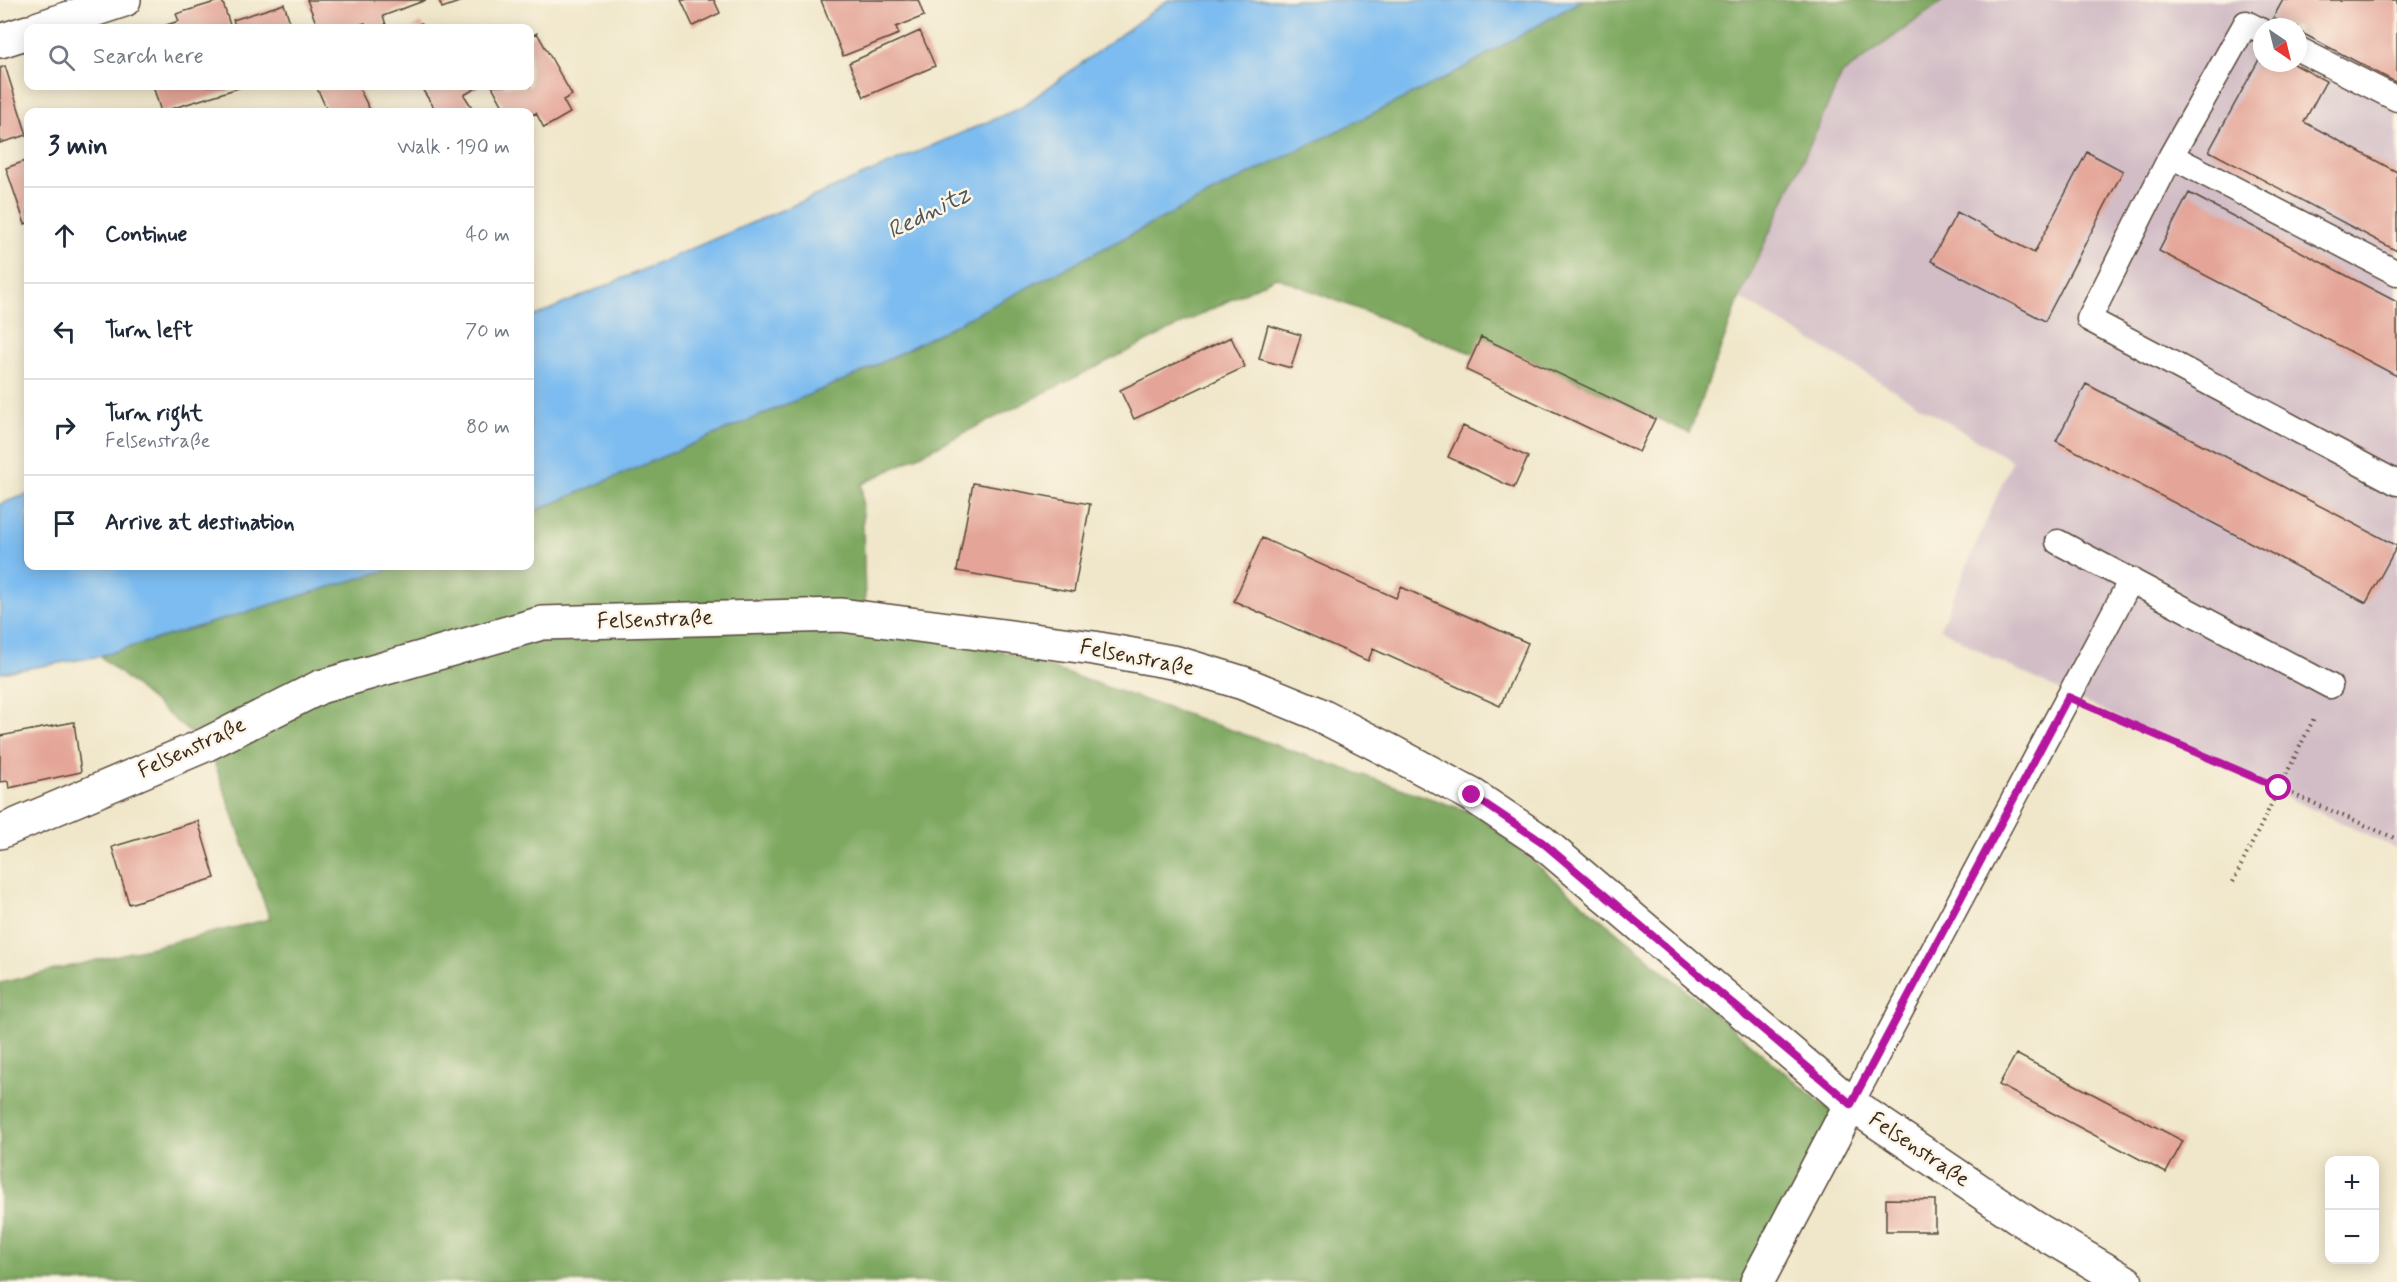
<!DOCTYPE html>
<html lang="en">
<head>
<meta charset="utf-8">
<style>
  :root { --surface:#fff; --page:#f2f2f3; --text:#1f2937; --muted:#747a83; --line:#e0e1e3 }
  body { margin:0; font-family:Mynerve,sans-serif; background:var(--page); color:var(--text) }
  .controls { position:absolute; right:18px; bottom:18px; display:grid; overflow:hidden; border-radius:12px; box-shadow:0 3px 15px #0003 }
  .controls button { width:54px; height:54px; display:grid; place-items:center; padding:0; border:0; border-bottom:2px solid var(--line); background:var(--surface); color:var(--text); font:30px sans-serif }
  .compass { position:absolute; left:2253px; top:18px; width:54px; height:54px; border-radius:50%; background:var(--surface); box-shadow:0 3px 15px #0003; rotate:145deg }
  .stop { position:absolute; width:18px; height:18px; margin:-14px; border:4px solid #b5179e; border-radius:50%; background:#fff }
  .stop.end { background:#b5179e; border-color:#fff; box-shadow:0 2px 6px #0008 }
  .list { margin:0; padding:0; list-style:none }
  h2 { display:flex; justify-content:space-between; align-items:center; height:78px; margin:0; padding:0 24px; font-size:26px }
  h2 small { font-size:20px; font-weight:400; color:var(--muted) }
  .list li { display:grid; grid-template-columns:39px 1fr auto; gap:18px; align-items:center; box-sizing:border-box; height:96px; padding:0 24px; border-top:2px solid var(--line) }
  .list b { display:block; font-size:22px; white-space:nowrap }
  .list p { margin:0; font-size:20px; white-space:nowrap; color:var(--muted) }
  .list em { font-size:20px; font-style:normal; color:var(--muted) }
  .icon { flex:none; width:33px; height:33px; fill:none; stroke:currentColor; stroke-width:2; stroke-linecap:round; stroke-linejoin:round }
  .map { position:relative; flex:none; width:2397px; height:1282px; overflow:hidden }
  .search { position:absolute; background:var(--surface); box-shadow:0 3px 15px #0003; left:24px; top:24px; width:510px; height:66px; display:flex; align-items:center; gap:15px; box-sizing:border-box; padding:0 21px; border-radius:12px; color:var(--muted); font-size:22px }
  .panel { position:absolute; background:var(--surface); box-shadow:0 3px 15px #0003; left:24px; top:108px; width:510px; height:462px; border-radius:12px }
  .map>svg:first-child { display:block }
  .industrial { fill:#d2bdc6; fill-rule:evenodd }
  .forest { fill:#7ea860; stroke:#5c693f; stroke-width:1.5 }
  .water { fill:#7bbcf0; stroke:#5b7387; stroke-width:1.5 }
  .building { fill:#e4a598 }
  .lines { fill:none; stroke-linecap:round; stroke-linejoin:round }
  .service-casing { stroke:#564638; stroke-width:27 }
  .minor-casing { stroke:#564638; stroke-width:36 }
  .tertiary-casing { stroke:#564638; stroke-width:36 }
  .path { stroke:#564638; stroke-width:4; stroke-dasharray:1.5 4.5; stroke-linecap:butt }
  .service { stroke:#fff; stroke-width:24 }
  .minor { stroke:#fff; stroke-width:33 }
  .tertiary { stroke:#fff; stroke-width:33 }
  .route { stroke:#b5179e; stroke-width:8 }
  .labels { text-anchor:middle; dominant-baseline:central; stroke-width:5; stroke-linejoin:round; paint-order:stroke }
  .street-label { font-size:22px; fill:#3b2a1e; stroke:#fcf5e5 }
  .water-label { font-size:24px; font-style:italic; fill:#4e565d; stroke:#fcf5e5 }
</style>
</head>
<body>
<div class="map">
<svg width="2397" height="1282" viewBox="0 0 2397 1282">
  <rect width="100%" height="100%" fill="#fcf5e5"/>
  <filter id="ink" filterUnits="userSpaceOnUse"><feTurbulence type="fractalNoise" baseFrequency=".0167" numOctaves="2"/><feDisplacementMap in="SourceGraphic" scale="12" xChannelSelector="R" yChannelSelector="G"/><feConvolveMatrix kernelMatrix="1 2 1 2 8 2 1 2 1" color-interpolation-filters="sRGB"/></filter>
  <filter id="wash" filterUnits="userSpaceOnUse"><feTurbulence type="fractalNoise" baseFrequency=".008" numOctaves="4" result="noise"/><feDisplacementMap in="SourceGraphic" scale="24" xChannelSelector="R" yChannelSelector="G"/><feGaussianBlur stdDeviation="1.35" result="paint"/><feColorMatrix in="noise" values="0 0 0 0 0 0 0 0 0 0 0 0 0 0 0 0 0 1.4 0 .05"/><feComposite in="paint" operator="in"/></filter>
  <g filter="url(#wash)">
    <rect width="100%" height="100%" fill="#f0e7ca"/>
    <path class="industrial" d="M1944,0H2397V849L1994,659L1940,628L2012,461L1740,298L1842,73ZM2262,27H2298V63H2262Z"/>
    <path class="forest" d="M1582,0H1944L1842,74L1740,297L1689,433L1482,338L1474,354L1276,277L862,484L865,604L1476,814L1834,1114L1743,1282H0V983L270,919L210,750L100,656L400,566H530V513L865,371L1225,186L1453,74Z"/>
    <path class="water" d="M1168,0H1582L1453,74L1225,186L865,371L530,513V318L1020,108Z
      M28,494V566H400L100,656L0,673V504Z"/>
    <g id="blocks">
      <path class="building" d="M222,0L231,28H157L179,21L176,14Z
        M307,0H426L383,16L387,28H367L365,23L349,28H318Z
        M439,0H458L459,2L442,8Z
        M681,0H714L720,13L693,26Z
        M821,0H918L924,16L896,27L899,34L843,56Z
        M2283,0H2397V83L2298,31V27H2290L2273,18Z
        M284,4L292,28H236L233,20Z
        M421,23L425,28H411Z
        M920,31L935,66L864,97L849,63Z
        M537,33L572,95L563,100L570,113L544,128L536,113L530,116V112H506L492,86H530V37Z
        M2262,54V63H2292L2326,81L2304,122L2397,172V251L2209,151Z
        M5,66L27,135L0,143V68Z
        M153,86H245L161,112Z
        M316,86H358L371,112H328Z
        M420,86H480L464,95L475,112H437Z
        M2087,152L2123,171L2045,321L1931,261L1957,212L2034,253Z
        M28,160V223L25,224L6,168Z
        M2189,193L2397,302V376L2159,251Z
        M1268,325L1301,335L1291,368L1259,359Z
        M1231,337L1245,367L1134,419L1120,390Z
        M1481,337L1655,419L1639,452L1466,370Z
        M2086,384L2397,546L2366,603L2056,441Z
        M1463,426L1528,457L1514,488L1448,457Z
        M973,483L1090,504L1074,592L957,571Z
        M1262,538L1396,598L1401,587L1528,643L1500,706L1373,649L1368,661L1234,601Z
        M74,722L81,772L9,788L8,781L0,782V736Z
        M198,821L215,878L129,904L112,847Z
        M2016,1054L2183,1141L2166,1173L1999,1085Z
        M1886,1199L1935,1200V1231H1886Z"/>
    </g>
  </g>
  <g filter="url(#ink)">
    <use href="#blocks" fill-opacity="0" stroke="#564638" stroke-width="1.5"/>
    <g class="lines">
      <defs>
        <path id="service" d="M2298,49L2397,99
          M2171,156L2246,23L2262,31
          M2397,273L2171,156L2089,319L2397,483
          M2058,542L2330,686
          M1851,1104L2131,580"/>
        <path id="minor" d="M0,832L205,745L320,687L542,623L841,615L1094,648L1177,663L1243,683L1314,712L1392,752L1472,795L1542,842L1851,1104L2033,1227L2126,1282
          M1757,1282L1851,1104"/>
        <path id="tertiary" d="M39,28L124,0
          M0,41L28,32"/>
      </defs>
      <use href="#service" class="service-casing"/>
      <use href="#minor" class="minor-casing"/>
      <use href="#tertiary" class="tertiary-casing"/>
      <path class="path" d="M2100,711L2397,839
        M2233,882L2315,716"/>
      <use href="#service" class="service"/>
      <use href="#minor" class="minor"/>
      <use href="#tertiary" class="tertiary"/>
    </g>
  </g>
  <g class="lines" filter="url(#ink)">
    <path class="route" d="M1472,795L1542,842L1851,1104L2068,697L2279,788"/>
  </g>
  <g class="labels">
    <g class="street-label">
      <text transform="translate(655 620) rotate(-2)">Felsenstraße</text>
      <text transform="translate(1137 658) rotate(11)">Felsenstraße</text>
      <text transform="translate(192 748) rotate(-25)">Felsenstraße</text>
      <text transform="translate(1919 1150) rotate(34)">Felsenstraße</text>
    </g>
    <g class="water-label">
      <text transform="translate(929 213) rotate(-27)">Rednitz</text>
    </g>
  </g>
</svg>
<div class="controls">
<button>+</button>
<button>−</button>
</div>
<svg class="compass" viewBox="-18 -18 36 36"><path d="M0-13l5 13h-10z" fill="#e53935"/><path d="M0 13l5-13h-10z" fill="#747a83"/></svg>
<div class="stop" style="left:2279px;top:788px"></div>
<div class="stop end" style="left:1472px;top:795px"></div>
<div class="search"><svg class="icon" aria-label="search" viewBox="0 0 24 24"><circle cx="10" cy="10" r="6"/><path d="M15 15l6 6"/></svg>Search here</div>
<section class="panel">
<h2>3 min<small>Walk · 190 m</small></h2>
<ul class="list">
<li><svg class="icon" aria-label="ahead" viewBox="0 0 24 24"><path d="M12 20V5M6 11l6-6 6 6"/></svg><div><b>Continue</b></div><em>40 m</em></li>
<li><svg class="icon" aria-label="left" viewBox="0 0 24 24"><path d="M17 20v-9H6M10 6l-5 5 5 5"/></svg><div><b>Turn left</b></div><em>70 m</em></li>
<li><svg class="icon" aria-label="right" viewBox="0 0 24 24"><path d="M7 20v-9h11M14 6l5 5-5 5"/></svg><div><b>Turn right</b><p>Felsenstraße</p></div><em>80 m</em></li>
<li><svg class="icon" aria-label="arrive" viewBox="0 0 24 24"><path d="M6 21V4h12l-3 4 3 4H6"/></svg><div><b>Arrive at destination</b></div></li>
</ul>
</section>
</div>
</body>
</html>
